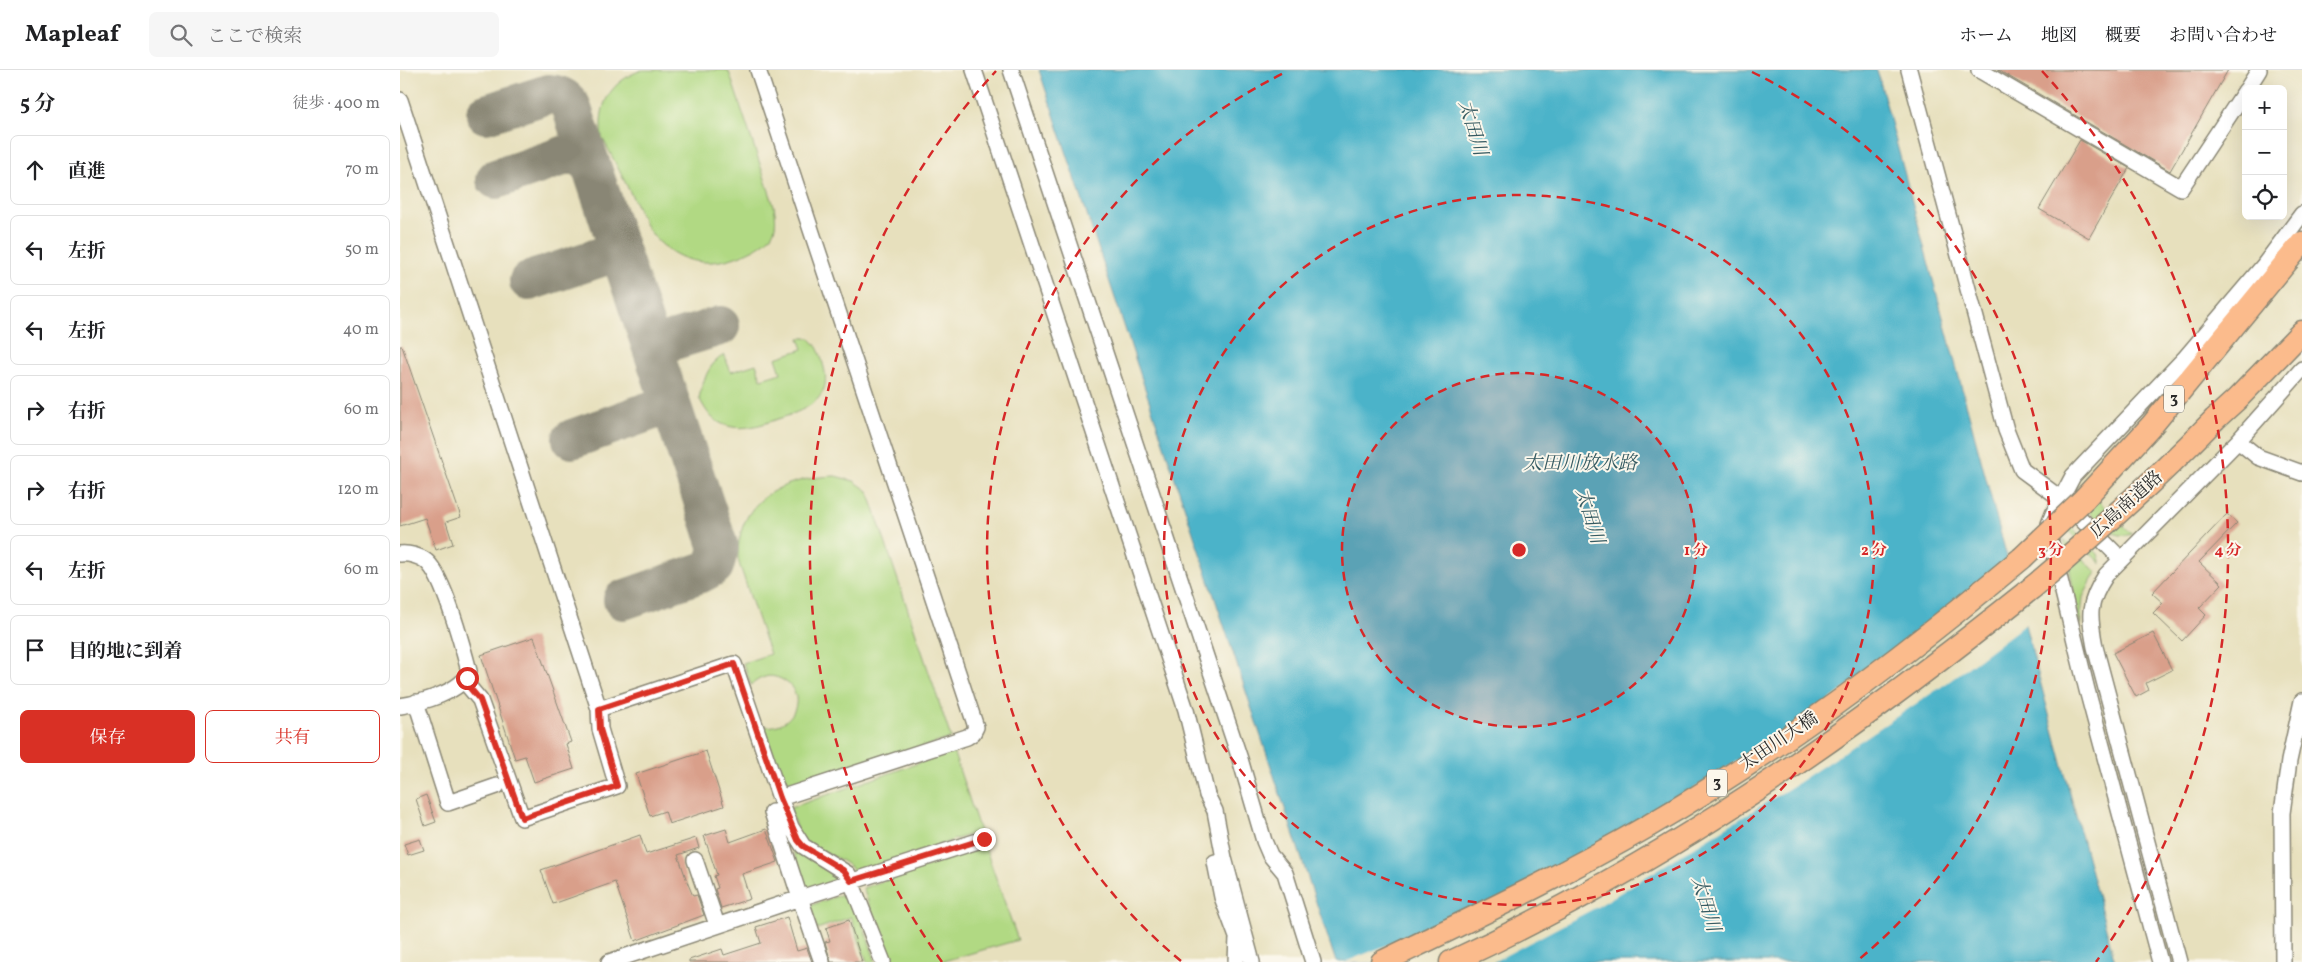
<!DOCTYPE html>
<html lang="ja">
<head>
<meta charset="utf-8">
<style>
  :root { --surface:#fff; --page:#f6f6f6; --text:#202124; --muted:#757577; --line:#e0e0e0; --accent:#d93025 }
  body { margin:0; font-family:Vollkorn,"Noto Serif JP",serif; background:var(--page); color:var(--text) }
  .controls { position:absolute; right:15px; top:15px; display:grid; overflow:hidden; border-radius:8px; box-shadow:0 5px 20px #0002 }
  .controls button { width:45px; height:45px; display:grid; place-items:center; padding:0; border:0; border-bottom:1px solid var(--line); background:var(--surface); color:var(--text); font:25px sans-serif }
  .stop { position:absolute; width:15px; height:15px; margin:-11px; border:4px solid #d93025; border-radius:50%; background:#fff }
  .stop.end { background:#d93025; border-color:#fff; box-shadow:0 1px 5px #0008 }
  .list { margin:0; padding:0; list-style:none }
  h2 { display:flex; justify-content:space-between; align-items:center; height:65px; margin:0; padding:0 20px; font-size:21px }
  h2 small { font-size:16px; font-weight:400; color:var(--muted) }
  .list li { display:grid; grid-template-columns:32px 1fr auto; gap:15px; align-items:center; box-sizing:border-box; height:70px; margin:0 10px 10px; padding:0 10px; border:1px solid var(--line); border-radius:8px }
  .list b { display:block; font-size:19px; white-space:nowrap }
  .list em { font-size:16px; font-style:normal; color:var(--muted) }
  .actions { display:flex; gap:10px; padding:15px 20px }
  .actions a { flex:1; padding:11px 0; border:1px solid var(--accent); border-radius:8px; text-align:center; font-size:18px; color:var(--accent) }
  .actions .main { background:var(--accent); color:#fff }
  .icon { flex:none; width:28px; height:28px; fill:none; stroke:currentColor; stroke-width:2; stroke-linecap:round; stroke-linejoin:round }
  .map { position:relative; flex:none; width:1902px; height:892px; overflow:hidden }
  header { display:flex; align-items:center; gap:30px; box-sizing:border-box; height:70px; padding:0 25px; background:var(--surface); border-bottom:1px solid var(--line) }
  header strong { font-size:24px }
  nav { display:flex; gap:28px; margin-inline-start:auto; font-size:18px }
  .search { width:350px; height:45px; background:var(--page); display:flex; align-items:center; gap:12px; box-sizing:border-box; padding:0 18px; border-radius:8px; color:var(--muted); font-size:19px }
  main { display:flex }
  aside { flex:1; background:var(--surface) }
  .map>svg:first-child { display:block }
  .green { fill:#b1d983; stroke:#6e8257 }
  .water { fill:#4bb3c9; stroke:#3b6f7a }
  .pier { fill:#e7e0bd }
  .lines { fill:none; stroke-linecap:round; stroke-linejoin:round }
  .taxiway { stroke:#898674; stroke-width:40 }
  .building { fill:#d99f8a }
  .minor-casing { stroke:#898674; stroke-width:18 }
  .highway-casing { stroke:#898674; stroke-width:25 }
  .minor { stroke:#fff; stroke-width:15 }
  .highway { stroke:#fbbb8c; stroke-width:22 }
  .highway-bridge-casing { stroke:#898674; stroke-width:25; stroke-linecap:butt }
  .highway-bridge { stroke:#fbbb8c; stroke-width:22 }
  .route { stroke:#d93025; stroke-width:6 }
  .ring { fill:none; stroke:#d62828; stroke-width:2.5; stroke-dasharray:9 6 }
  .labels { text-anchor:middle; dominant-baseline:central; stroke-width:4; stroke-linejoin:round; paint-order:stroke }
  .shield { fill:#fbf7ec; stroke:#696865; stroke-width:1 }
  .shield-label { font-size:16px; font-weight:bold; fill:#2b2b2b }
  .street-label { font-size:18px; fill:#2b2b2b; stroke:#fbf7ec }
  .water-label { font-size:19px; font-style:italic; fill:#365b62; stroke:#fbf7ec }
  .centre { fill:#d62828; stroke:#fbf7ec; stroke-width:2.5 }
  .ring-label { font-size:15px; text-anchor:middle; font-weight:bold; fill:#d62828; stroke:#fbf7ec; stroke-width:4; stroke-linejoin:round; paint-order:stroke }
</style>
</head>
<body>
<header>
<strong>Mapleaf</strong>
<div class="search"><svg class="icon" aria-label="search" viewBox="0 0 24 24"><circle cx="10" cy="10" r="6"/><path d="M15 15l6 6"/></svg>ここで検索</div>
<nav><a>ホーム</a><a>地図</a><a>概要</a><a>お問い合わせ</a></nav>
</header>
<main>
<aside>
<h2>5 分<small>徒歩 · 400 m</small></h2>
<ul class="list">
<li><svg class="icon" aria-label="ahead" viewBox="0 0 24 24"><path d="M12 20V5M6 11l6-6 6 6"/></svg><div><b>直進</b></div><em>70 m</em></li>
<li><svg class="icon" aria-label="left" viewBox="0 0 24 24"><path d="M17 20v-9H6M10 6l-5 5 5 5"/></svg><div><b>左折</b></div><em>50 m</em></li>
<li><svg class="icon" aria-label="left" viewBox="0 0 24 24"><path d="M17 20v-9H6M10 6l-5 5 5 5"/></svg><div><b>左折</b></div><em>40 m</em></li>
<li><svg class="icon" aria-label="right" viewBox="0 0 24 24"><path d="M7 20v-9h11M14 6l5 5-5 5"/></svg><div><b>右折</b></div><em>60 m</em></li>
<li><svg class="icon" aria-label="right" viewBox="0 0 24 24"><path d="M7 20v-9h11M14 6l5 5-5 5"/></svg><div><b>右折</b></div><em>120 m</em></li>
<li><svg class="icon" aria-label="left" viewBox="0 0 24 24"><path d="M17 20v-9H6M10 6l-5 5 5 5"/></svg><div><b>左折</b></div><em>60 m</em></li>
<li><svg class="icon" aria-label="arrive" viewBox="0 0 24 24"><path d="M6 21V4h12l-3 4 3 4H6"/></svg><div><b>目的地に到着</b></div></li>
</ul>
<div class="actions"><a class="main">保存</a><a>共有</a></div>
</aside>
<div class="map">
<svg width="1902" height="892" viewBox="0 0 1902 892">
  <rect width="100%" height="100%" fill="#fbf7ec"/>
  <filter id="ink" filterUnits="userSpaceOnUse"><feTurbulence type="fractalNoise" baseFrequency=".02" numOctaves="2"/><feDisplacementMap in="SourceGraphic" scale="10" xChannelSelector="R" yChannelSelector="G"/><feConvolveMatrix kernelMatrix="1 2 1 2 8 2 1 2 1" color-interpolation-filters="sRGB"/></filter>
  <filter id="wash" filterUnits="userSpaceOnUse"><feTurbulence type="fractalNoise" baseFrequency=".0096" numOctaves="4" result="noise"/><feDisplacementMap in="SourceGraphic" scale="20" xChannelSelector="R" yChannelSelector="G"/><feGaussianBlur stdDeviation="1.12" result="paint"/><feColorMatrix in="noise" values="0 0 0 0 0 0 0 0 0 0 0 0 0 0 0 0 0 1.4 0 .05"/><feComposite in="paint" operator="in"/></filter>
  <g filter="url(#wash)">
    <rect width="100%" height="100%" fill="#e7e0bd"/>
    <path class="green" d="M242,0H326L329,2L374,136C378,159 375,167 354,179C316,199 280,198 251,163C244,154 240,142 235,132C224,110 213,88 202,67C197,34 211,11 242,0Z
      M399,268H409C418,276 420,282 423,294C434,328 408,339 381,348C358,356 336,364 315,350C308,345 303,335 299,328C303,311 308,294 324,285L331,302L356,294L361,309L381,303L376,288L403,279Z
      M435,406L454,411L468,421L551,668L396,717L379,709L363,656C392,661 410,626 383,610C378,607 370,605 365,607C360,608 355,612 351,615L343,593L370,584C361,560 353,535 345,511C343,503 338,494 338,486C338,428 384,408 435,406Z
      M1682,414L1732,464C1709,472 1687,442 1679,424Z
      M1663,448L1698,484L1701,494L1664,456Z
      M1664,469L1696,502L1683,527L1680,555Z
      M553,681L580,761L456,803C443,784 415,785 401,767C395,759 393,746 390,738Z
      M391,773L398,781L438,803L441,809L405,821Z
      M585,777L618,870L540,892H490L463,818Z
      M451,821L476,892H467L451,847L417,859L409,836Z"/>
    <path class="water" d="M639,0H1477L1715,892H936Z"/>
    <path class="pier" d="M1611,491L1627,552L1615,562L1547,613L1393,716L1197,837L1093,892H945L1096,831L1222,765L1414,642Z"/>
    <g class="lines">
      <path class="taxiway" d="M86,44L148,24C159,25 165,27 171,36L319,478L314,496L303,502L223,530
        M96,109L169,84H178L191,96
        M129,211L207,185L214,186L224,194
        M252,277L320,256
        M172,369L259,338L266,329L267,322"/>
    </g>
    <g id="blocks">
      <path class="building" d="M1598,0H1828L1770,101Z
        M1680,70L1729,98L1689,168L1639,139Z
        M0,276H2L61,447L46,452L53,474L36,480L25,448L0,456Z
        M1827,444L1837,453L1799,492L1822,514L1799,538L1806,545L1782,571L1753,543L1763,533L1752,523Z
        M1753,563L1772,600L1746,613L1749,620L1736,627L1713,583Z
        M134,567L171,672L166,674L174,699L134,712L125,686L115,689L81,585Z
        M306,681L324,736L269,754L265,741L250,746L236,704Z
        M26,725L36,752L25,756L16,729Z
        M326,759L330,772L366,759L378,792L342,804L350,829L321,838L315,819L318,818L314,806L317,805L304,766Z
        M240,765L246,784L296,768L299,778L278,785L288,814L293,826L297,825L304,845L235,871L215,812L153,834L141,800Z
        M20,769L24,780L8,785L4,774Z
        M387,847L397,881L407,878L412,892H289V890L322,879L324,885L361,873L356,857Z
        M449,850L462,892H431L425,872L430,871L426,858Z"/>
    </g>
  </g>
  <g filter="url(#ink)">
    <use href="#blocks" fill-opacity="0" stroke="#898674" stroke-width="1"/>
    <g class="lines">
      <defs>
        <path id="minor" d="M574,0L786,640L807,725L815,741L824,788L852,892
          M611,0L840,689L864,771L870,785L885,803L913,892
          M1509,0L1606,360L1622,400L1660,428L1721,489
          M1579,0L1781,118L1846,20
          M1847,19L1859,0
          M0,30L199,639L334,594L380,728L567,667L573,663L576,657L358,0
          M1838,371L1858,387L1902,403
          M0,484C8,483 20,486 26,491C43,504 63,578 69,601C63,622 20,633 0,636
          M64,611L80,630L122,748L217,716L200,659L199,639
          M16,632L48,733L97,716
          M380,728L391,757L403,776L448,804L483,892
          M372,742L400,828L584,769
          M295,790L317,855
          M815,792L822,827L837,867L836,892
          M209,892L400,828L422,892
          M1760,892L1687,620L1649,465V454L1653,444L1673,406L1784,289L1864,195L1902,144
          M1779,892L1695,577C1689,545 1687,534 1706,505L1838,371L1902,299
          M1883,892L1882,743L1889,691L1902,631"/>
        <path id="highway" d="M1815,349L1837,329L1902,262
          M1684,429L1752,355L1902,173
          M982,892C1073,848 1162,806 1250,755C1383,678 1505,586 1622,488
          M1051,892C1264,794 1451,663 1633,517"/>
      </defs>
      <use href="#minor" class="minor-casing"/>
      <use href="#highway" class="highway-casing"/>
      <use href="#minor" class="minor"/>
      <use href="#highway" class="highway"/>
      <defs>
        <path id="highway-bridge" d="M1622,488L1684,429
          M1633,517C1697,463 1757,409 1815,349"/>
      </defs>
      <use href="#highway-bridge" class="highway-bridge-casing"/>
      <use href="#highway-bridge" class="highway-bridge"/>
    </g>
  </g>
  <g class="lines" filter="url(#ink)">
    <path class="route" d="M67,608L64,611L80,630L122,748L217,716L200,659L199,639L334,594L380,728L398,770L403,776L443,800L451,811L584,769"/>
  </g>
  <circle cx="1119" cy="480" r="177" fill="#d62828" fill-opacity=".12"/>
  <g class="ring">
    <circle cx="1119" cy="480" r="177"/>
    <circle cx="1119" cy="480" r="355"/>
    <path d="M781 891A532 532 0 0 1 886 2M1352 2A532 532 0 0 1 1457 891"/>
    <path d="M542 892A709 709 0 0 1 596 1M1642 1A709 709 0 0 1 1696 892"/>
  </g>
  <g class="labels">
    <g class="shield">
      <rect x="1764" y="315.5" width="20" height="27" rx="4"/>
      <rect x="1307" y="699.5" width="20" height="27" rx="4"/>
    </g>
    <g class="shield-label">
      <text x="1774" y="329">3</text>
      <text x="1317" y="713">3</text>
    </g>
    <g class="street-label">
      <text transform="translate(1727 435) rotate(-42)">広島南道路</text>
      <text transform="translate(1379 672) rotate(-34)">太田川大橋</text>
    </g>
    <g class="water-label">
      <text transform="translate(1072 58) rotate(73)">太田川</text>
      <text x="1180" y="394">太田川放水路</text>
      <text transform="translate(1189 446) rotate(73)">太田川</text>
      <text transform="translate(1305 834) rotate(73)">太田川</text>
    </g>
  </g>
  <circle cx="1119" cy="480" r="8" class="centre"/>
  <g class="ring-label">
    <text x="1296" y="485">1 分</text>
    <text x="1474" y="485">2 分</text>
    <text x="1651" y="485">3 分</text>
    <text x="1828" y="485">4 分</text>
  </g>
</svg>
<div class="controls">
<button>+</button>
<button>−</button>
<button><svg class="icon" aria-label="locate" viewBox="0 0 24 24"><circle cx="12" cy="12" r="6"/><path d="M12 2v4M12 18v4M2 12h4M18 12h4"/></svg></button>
</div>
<div class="stop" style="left:67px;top:608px"></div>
<div class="stop end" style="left:584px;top:769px"></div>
</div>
</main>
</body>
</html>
